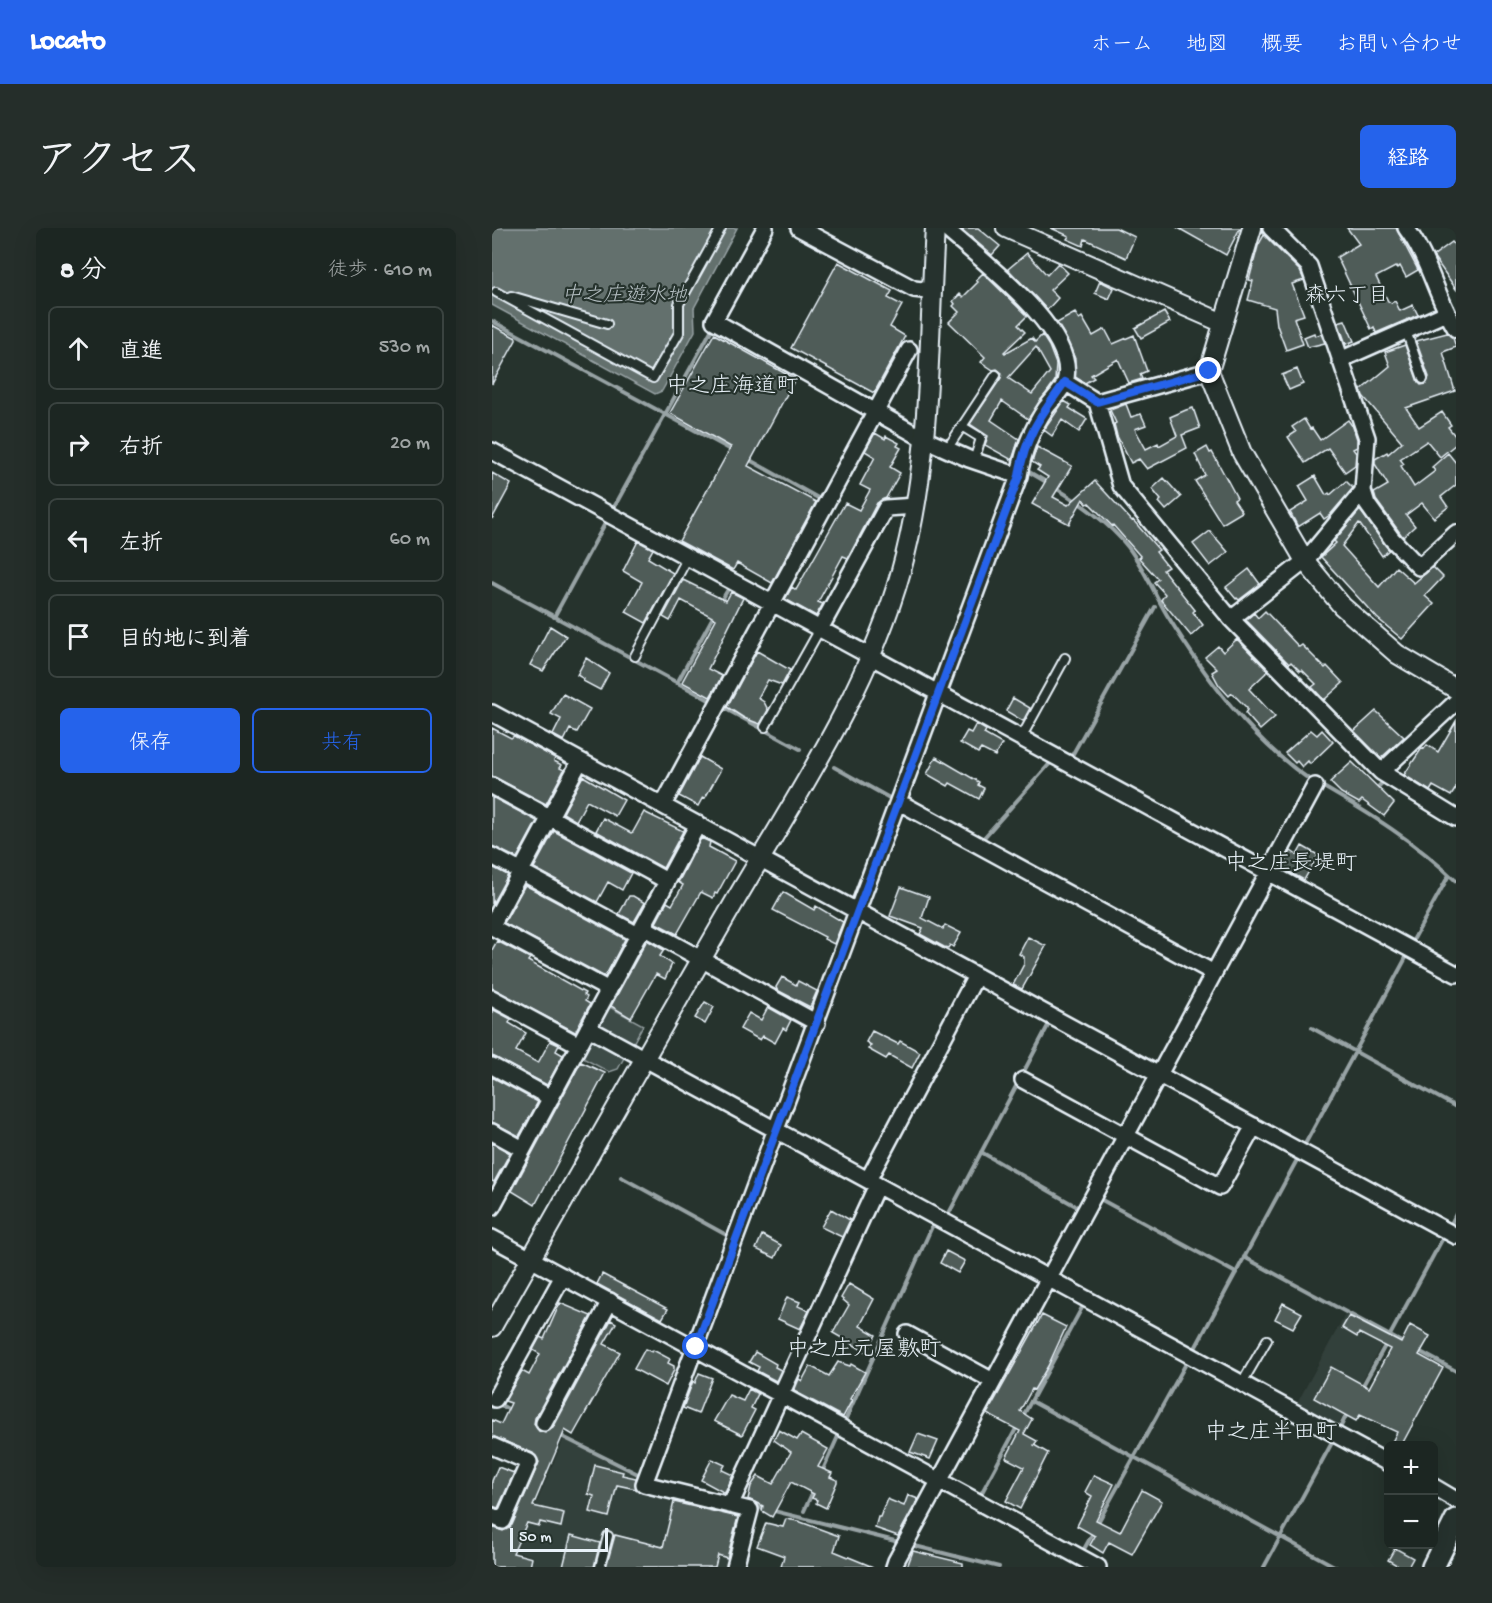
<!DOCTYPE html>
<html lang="ja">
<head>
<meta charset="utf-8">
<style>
  :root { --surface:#1c2622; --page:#252e2a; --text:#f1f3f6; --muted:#a0a5a5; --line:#3a4340; --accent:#2563eb }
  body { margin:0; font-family:"Gochi Hand","Klee One",sans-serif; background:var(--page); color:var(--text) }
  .controls { position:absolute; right:18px; bottom:18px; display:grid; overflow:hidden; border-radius:9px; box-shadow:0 6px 24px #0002 }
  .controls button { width:54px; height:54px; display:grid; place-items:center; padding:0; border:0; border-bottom:2px solid var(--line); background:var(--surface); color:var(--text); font:30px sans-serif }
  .scale { position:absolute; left:18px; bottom:15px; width:98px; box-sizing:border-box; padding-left:6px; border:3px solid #e8f1f8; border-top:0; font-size:16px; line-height:21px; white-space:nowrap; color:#e8f1f8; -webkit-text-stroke:4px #26332d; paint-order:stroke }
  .stop { position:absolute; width:18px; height:18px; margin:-14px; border:4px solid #2563eb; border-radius:50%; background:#fff }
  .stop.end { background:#2563eb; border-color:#fff; box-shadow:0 2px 6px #0008 }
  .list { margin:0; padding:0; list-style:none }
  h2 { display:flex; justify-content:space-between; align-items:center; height:78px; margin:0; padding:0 24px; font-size:26px }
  h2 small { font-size:20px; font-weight:400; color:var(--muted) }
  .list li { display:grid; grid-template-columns:39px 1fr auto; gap:18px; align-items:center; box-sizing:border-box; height:84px; margin:0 12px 12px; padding:0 12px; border:2px solid var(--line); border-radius:9px }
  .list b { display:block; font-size:22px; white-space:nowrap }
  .list em { font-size:20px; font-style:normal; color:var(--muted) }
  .actions { display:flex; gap:12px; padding:18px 24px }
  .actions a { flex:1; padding:14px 0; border:2px solid var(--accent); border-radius:9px; text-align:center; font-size:21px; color:var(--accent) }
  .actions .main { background:var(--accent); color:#fff }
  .icon { flex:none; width:33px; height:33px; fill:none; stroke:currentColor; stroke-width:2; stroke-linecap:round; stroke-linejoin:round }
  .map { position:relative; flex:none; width:964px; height:1339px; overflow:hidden; border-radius:9px }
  header { display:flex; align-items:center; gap:36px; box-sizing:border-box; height:84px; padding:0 30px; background:var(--accent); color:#fff }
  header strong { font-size:28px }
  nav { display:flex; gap:33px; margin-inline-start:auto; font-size:21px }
  .intro { display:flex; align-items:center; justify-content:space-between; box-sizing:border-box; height:144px; padding:0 36px }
  h1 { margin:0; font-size:42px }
  .button { padding:15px 27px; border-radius:9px; background:var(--accent); color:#fff; font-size:21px; font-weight:700 }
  main { display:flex; gap:36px; padding:0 36px }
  aside { flex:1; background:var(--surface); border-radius:9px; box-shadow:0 6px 24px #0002 }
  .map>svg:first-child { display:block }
  .built { fill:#333f3a }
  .green { fill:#3e4b47; stroke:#939ea0; stroke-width:1.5 }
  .water { fill:#636f6d; stroke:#98a3a5; stroke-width:1.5 }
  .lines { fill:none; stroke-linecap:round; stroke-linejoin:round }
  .stream { stroke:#98a3a5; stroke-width:4 }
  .building { fill:#505c59; stroke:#e8f1f8; stroke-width:1.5; fill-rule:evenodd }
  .service-casing { stroke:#e8f1f8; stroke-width:12 }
  .minor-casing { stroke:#e8f1f8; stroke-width:20 }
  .tertiary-casing { stroke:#e8f1f8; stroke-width:22 }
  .secondary-casing { stroke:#e8f1f8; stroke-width:26 }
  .service { stroke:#26332d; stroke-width:8 }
  .minor { stroke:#26332d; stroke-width:15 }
  .tertiary { stroke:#26332d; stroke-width:18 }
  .secondary { stroke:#26332d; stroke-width:21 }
  .route { stroke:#2563eb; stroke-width:8 }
  .labels { text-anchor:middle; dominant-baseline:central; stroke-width:4.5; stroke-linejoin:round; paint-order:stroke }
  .water-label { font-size:21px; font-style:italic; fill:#b3bdc0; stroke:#26332d }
  .neighbourhood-label { font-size:21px; fill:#e8f1f8; stroke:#26332d }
  .quarter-label { font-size:22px; fill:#e8f1f8; stroke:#26332d }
</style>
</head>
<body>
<header>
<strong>Locato</strong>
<nav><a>ホーム</a><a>地図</a><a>概要</a><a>お問い合わせ</a></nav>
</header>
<div class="intro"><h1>アクセス</h1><a class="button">経路</a></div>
<main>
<aside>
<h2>8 分<small>徒歩 · 610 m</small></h2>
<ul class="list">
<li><svg class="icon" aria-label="ahead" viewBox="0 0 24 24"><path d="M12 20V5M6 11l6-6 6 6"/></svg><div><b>直進</b></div><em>530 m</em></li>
<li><svg class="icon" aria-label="right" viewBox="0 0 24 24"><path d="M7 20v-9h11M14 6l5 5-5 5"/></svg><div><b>右折</b></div><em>20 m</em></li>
<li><svg class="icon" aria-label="left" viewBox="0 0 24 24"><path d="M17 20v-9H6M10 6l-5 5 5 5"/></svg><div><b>左折</b></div><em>60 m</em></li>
<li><svg class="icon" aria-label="arrive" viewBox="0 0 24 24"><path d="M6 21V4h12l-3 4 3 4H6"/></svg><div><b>目的地に到着</b></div></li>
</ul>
<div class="actions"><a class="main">保存</a><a>共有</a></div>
</aside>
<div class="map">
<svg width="964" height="1339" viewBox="0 0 964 1339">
  <rect width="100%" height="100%" fill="#26332d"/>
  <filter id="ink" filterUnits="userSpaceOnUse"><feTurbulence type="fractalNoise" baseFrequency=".0167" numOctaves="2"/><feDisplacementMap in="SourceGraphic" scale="12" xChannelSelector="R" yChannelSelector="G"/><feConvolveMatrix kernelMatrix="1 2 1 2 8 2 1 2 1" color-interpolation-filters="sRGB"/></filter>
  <g filter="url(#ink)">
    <path class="built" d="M854,1085L895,1107L844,1201L803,1179Z
      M72,1210L149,1250L146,1261L251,1286L237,1339H39L42,1329L24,1323Z"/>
    <path class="green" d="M114,777L151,797L139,819L104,797Z
      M101,808L134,826L126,841L117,844L87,828L97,809Z"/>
    <path class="water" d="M0,0H245L202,80L203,103L170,163L163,166L0,77Z"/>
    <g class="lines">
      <path class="stream" d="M0,93L173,186
        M315,137L382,174
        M392,179L414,191
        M173,186L241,223
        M256,231L326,270
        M509,235L523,238
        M532,241L556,255
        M562,259C590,276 616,294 636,319C652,340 662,365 675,387C714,450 759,512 821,554
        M120,283L221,99
        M0,355L221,474
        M228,375L238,358
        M62,389L116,290
        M185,455L222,387
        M230,479L308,521
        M578,531L663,379
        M342,539L401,572
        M828,557C877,585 924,614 964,653
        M882,563L890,555
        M488,614L561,532
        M919,716L957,647
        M820,800L964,879
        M812,918L916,726
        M489,924L589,981
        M129,949L238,1009
        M607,973L608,971L744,1045
        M455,989L558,794
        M958,998L964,986
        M752,1029L913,1116
        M897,1109L952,1008
        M925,1122L964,1143
        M701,1124L806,930
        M870,1159L894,1116
        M539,1173L844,1339
        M3,1174L20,1183
        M531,1188L592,1076L594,1077
        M352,1195L442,994
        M847,1202L856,1184
        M67,1207L150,1248
        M330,1244L348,1204
        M488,1268L526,1197
        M262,1278L407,1314
        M312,1283L322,1261
        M605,1296L696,1132
        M419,1317L507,1339
        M591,1323L602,1303
        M772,1339L842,1211"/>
    </g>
    <path class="building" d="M468,0H486L508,18L500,27Z
      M559,0H624L643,9L634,30L593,11L591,18L575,11L577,8Z
      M686,0H748L734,27Z
      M855,0H904L926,42L914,49L908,38L906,40L905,38L884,49L896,73L899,75L903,73L908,83L921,77L926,87L884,105L882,99L879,101L845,29L867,16Z
      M772,7L808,43L812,52L800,56L812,87L802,90L811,116L794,122L785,97L783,80L756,72L761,53L757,52L766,18Z
      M960,14L964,19V61L941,28Z
      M535,25L555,47L566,35L576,45L558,62L566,70L555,82L516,41Z
      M346,34L400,63L396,70L410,77L398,99L413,108L382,165L299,120Z
      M491,45L535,88L526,97L533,104L512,124L513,125L540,110L543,114L550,107L557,118L564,136L563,153L536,191L510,173L499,192L527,211L520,232L493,217L496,208L478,196L509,150L510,145L505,141L501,142L489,134L493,129L457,94L467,84L461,78L463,76L461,73L468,66L471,69L486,54L484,52ZM544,119L558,144L540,166L516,150Z
      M608,53L622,60L617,71L603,65Z
      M672,84L678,94L649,110L643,100Z
      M583,85L587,91L590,89L601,108L613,101L621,116L642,107L655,143L648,146L650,151L637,155L626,131L599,147L602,150L593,155L583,149V131L574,110L565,95Z
      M853,92L862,113L854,116L846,94Z
      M0,97L24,110V112L0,156Z
      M822,105L823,108L829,106L833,115L816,119L812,109Z
      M955,105L961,110L964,119L951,124L963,163L914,180L927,199L950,184L959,197L956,199L964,209V216L948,229L935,213L908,231L912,236L909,238L922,259L943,243L940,239L956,225L964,235V257L949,269L956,279L942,290L930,275L914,287L923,298L911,309L884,272L882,265L896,257L883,236V231L895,224L896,226L910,214L871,168L869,162L898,138L893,124L913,117L926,154L929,157L934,156L937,149L924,113Z
      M222,106L303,151L256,238L324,274L280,355L245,335L241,342L187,313L239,219L178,185Z
      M805,141L811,156L797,162L790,147Z
      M572,173L579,177L577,180L595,191L587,204L570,192L560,208L552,202Z
      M634,176L639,189L649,186L654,197L643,201L654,221L666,215L667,218L685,208L678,189L694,182L701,180L708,200L690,207L695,220L655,241L647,231L639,235L625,208L622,196L624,195L618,182Z
      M812,191L818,201L820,200L828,212L856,192L861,199L865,211V219L861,221L864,225L863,237L853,244L836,220L813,235L796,209L804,204L800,199Z
      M383,205L393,211L394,208L407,215L405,218L409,220L398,239L408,245L394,270L385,275L356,330L351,328L326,374L331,376L324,388L293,371L300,359L304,362L353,275L367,282L378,262L368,257L383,229L373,223Z
      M545,219L580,238L561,269L576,277L603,253L640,293L641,292L667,322L664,324L676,339L671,342L703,382L701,384L711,397L699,408L669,372L673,366L662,354L666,351L647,330L649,329L621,297L620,298L597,275L595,276L591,271L577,296L540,276L556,249L545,242L548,239L540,234Z
      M715,219L718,225L720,224L737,255L745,270L742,272L750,284L730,296L703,253L713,247L703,226Z
      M0,245L19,256L0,291Z
      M823,248L834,267L837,265L838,267L854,253L861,260L838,287L832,291L828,285L806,299L798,284L816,273L807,258Z
      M672,250L689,269L674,282L667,274L669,272L660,261Z
      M868,282L897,322L890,328L867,295L850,318L887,359L904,339L922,355L941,339L951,349L933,368L942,376L910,411L885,390L829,329L844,315L842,313Z
      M718,303L736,324L718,338L701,316Z
      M146,313L161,321L156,330L181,345L154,395L134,384L150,354L131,343Z
      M757,341L768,356L747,372L745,370L744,371L734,359Z
      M191,352L234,373L239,364L251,370L216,441L230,448L218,469L190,454L224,391L189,372L178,393L171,389Z
      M773,383L807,419L810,417L833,440L835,438L851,455L832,472L820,459L824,456L810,442L808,443L799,434L797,436L754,392L762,385L766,390Z
      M58,398L74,408L51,443L38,437Z
      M745,411L776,443L757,461L783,489L768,502L753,485L755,482V480L740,465L737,468L727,457L720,444L725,441L713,429L726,418L731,424Z
      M265,423L298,442L290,457L276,452L266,470L272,474L276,482L268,496L252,490L235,479Z
      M94,430L117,445L108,462L91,453L92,451L85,447Z
      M71,466L98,481L85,504L78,501L72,513L61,507L69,491L59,486Z
      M521,470L538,480L531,493L514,483Z
      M884,483L912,509L889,530L862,503Z
      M964,493V560L959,568L941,558L938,563L912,547L930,520L932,521L935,517L946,524Z
      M484,496L494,502L492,506L510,516L503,528L489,521L486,525L468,515L475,503L479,505Z
      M0,500L19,510L22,508L63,530L62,533L70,537L68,540L72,542L54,576L0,548Z
      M819,502L825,507L830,502L841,514L818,536L816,533L810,539L805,533L803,535L793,525Z
      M208,529L229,541L213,570L211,569L206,578L187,568Z
      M444,529L487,554L486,557L492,560L487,571L458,555L456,558L435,546Z
      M860,534L902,575L892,588L870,572L867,575L849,565L838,554Z
      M91,548L132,572L123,588L95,573L84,593L71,585Z
      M0,569L45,593L25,630L0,618Z
      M152,584L191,603L171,640L104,603L111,590L139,605L141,604Z
      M62,603L139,645L130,662L116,654L105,674L42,640Z
      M209,610L218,614L217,619L243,633L225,666L223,665L221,670L209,664L185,706L164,695L175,674L180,677L186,666L191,657L186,654L188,651Z
      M810,618L826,627L812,652L790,640L799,623L805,627Z
      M0,639L16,647L0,676Z
      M33,657L133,711L113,749L12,695Z
      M409,659L437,669L430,690L451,701L453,697L469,705L461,719L458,717L456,720L452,719L428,706L431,700L398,688Z
      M291,664L322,682L324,678L351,694L342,716L332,711L333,709L281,682Z
      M137,668H141L153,675L142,694L127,686Z
      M536,709L554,718L530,761L521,757L532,736V729L527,726Z
      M155,712L172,722L168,728L180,736L173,751L164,746L139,790L119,778Z
      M5,713L38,730L36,733L93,765L92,767L95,769L93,773L98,776L83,804L0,760V722Z
      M290,749L304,757L306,753L325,763L318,779L285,762L284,759Z
      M213,774L222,779L213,796L203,790Z
      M276,779L299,792L294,802L291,800L283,815L271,808L268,812L248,801L257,785L269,792Z
      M0,781L19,791L17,795L34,805L24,823L46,835L58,813L67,817L64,823L71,827L55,857L0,828Z
      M380,803L406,816L408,813L428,824L420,840L397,827L394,831L376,821L379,817L374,814Z
      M89,834L113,845L43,977L20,963Z
      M0,849L46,874L27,908L0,894Z
      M0,915L18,925L2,954L0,953Z
      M339,981L358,992L350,1009L329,999Z
      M270,1007L289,1017L283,1030L264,1021Z
      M454,1023L473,1033L466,1045L448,1035Z
      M110,1046L176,1081L170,1091L105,1056Z
      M357,1056L382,1071L368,1098L384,1107L374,1124L341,1105L357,1077L349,1070Z
      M295,1069L308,1074L306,1078L317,1083L308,1101L286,1091Z
      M68,1075L99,1088L43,1190L42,1196L47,1203L53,1205L61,1200L119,1092L124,1095L112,1116L128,1124L81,1207L73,1202L41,1278L72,1285L69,1299L48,1294L47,1298L35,1295L21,1325L40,1330L38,1339H0V1299L11,1303L20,1297L47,1234L41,1225L0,1208V1192L9,1196L19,1175L13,1173L30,1143L37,1147L48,1126L41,1122L48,1109L52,1111Z
      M791,1075L810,1085L801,1100L783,1091Z
      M550,1087L574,1099L556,1138L542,1162L540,1161L528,1183L540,1191L532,1206L545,1213L542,1217L556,1225L528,1281L514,1273L532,1239L514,1230L528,1203L495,1186Z
      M857,1088L909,1115L918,1097L938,1108L927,1127L951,1140L909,1218H898L905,1204L868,1187L864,1193L822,1170L839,1139L877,1160L898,1121L867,1105L865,1109L850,1100Z
      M153,1121L160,1124L161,1122L178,1131L176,1135L182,1138V1142L174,1158L142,1141Z
      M263,1124L284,1136L283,1139L289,1142L284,1153L265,1143L267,1139L257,1134Z
      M346,1134L358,1138L359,1136L373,1144L358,1171L360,1172L351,1189L302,1163L307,1151L310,1153L318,1138L337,1148Z
      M207,1145L220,1150L206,1186L191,1180L201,1153L203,1155Z
      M257,1161L266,1166L259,1180L263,1182L250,1207L222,1193L237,1167L251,1173Z
      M287,1202L305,1212L309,1206L336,1221L326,1239L340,1245L338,1249L345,1252V1254L334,1280L324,1275L325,1272L320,1270L322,1266L299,1254L280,1289L270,1283L271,1278L256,1271L259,1258L266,1248L281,1256L299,1224L282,1212Z
      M426,1206L446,1213L438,1231L418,1224Z
      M220,1231L233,1237L230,1242L241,1247L233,1265L209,1252Z
      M103,1237L131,1244L130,1247L144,1250V1261L125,1257L117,1289L98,1284L102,1268L96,1266Z
      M6,1239L22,1245L6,1280L0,1278V1253Z
      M602,1247L622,1256L604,1292L628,1304L650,1262L670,1273L640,1326L617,1314L611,1325L598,1317L603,1308L585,1298L600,1268L593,1264Z
      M416,1267L426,1271L406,1308L383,1300L386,1289H388L395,1271L412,1278Z
      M182,1274L246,1289L235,1330L226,1327L223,1339H114L123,1307L171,1319Z
      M294,1291L306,1293L347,1308L342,1323L381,1339H289L292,1328L265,1318L274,1295L291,1299Z
      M79,1307L108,1315L102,1339H71Z
      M903,1320L921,1330L916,1339H908L896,1332Z
      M421,1323L471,1335V1339H415Z"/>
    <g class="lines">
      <defs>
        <path id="service" d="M4,64L161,150L187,105V76L229,0
          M19,68L115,96
          M914,103L931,151
          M471,199L489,210L482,233
          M455,221L504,147
          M143,428L196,329
          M273,499L328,401
          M529,510L573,430
          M750,1155L775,1112
          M108,1339L116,1308"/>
        <path id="minor" d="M273,0L222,93L432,211L477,231L527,248
          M307,0L422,61L439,63
          M779,0L817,38L875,210L871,263L875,276L900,311L927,339L964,305
          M914,0C937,30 944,69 964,101
          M848,132L954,85
          M573,154L605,174L629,258L739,391L889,544L964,590
          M605,174L717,143
          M0,223L964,746
          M739,391L813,333L871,263
          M328,401L394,280L424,278
          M0,485L964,1008
          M889,544L964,474
          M0,558L175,653
          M407,574L722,745
          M171,577L417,122
          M0,628L146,707
          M0,697L88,533
          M0,699L117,762
          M151,699L325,795
          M0,770L87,817
          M96,800L896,1235
          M0,838L59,870
          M531,852L728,959L762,898
          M0,904L31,921
          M376,952L484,748
          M0,979L206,596
          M0,1010L606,1339
          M415,1106L501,1153
          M3,1171L71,1048
          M52,1195L118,1073
          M0,1218L37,1234L11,1293L0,1288
          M942,1259L964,1272
          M242,1269L385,957
          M243,1339L258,1282L152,1256L527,248C531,222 540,201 554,180C560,172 570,163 573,154C589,105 485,29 453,0
          M402,1339L404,1333L823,558"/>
        <path id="tertiary" d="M514,0L731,95
          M760,0L717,143L750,225L813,333L850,378L905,426L964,461
          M0,1099C81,957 161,814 243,673C305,567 376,462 409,343C440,232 436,114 443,0"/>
        <path id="secondary" d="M941,1339L964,1292"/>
      </defs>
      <use href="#service" class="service-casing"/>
      <use href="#minor" class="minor-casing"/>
      <use href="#tertiary" class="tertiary-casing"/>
      <use href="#secondary" class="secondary-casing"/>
      <use href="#service" class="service"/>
      <use href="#minor" class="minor"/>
      <use href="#tertiary" class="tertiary"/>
      <use href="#secondary" class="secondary"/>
    </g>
  </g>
  <g class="lines" filter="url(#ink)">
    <path class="route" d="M204,1119L527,248C533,207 550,186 573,154L605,174L717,143"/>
  </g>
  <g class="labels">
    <g class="water-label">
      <text x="132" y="69">中之庄遊水地</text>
    </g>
    <g class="neighbourhood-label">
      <text x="855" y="69">森六丁目</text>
    </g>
    <g class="quarter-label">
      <text x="240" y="160">中之庄海道町</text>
      <text x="799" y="637">中之庄長堤町</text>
      <text x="372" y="1123">中之庄元屋敷町</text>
      <text x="779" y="1206">中之庄半田町</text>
    </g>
  </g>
</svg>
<div class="controls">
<button>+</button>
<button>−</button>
</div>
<div class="scale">50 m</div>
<div class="stop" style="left:204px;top:1119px"></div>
<div class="stop end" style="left:717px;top:143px"></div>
</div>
</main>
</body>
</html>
